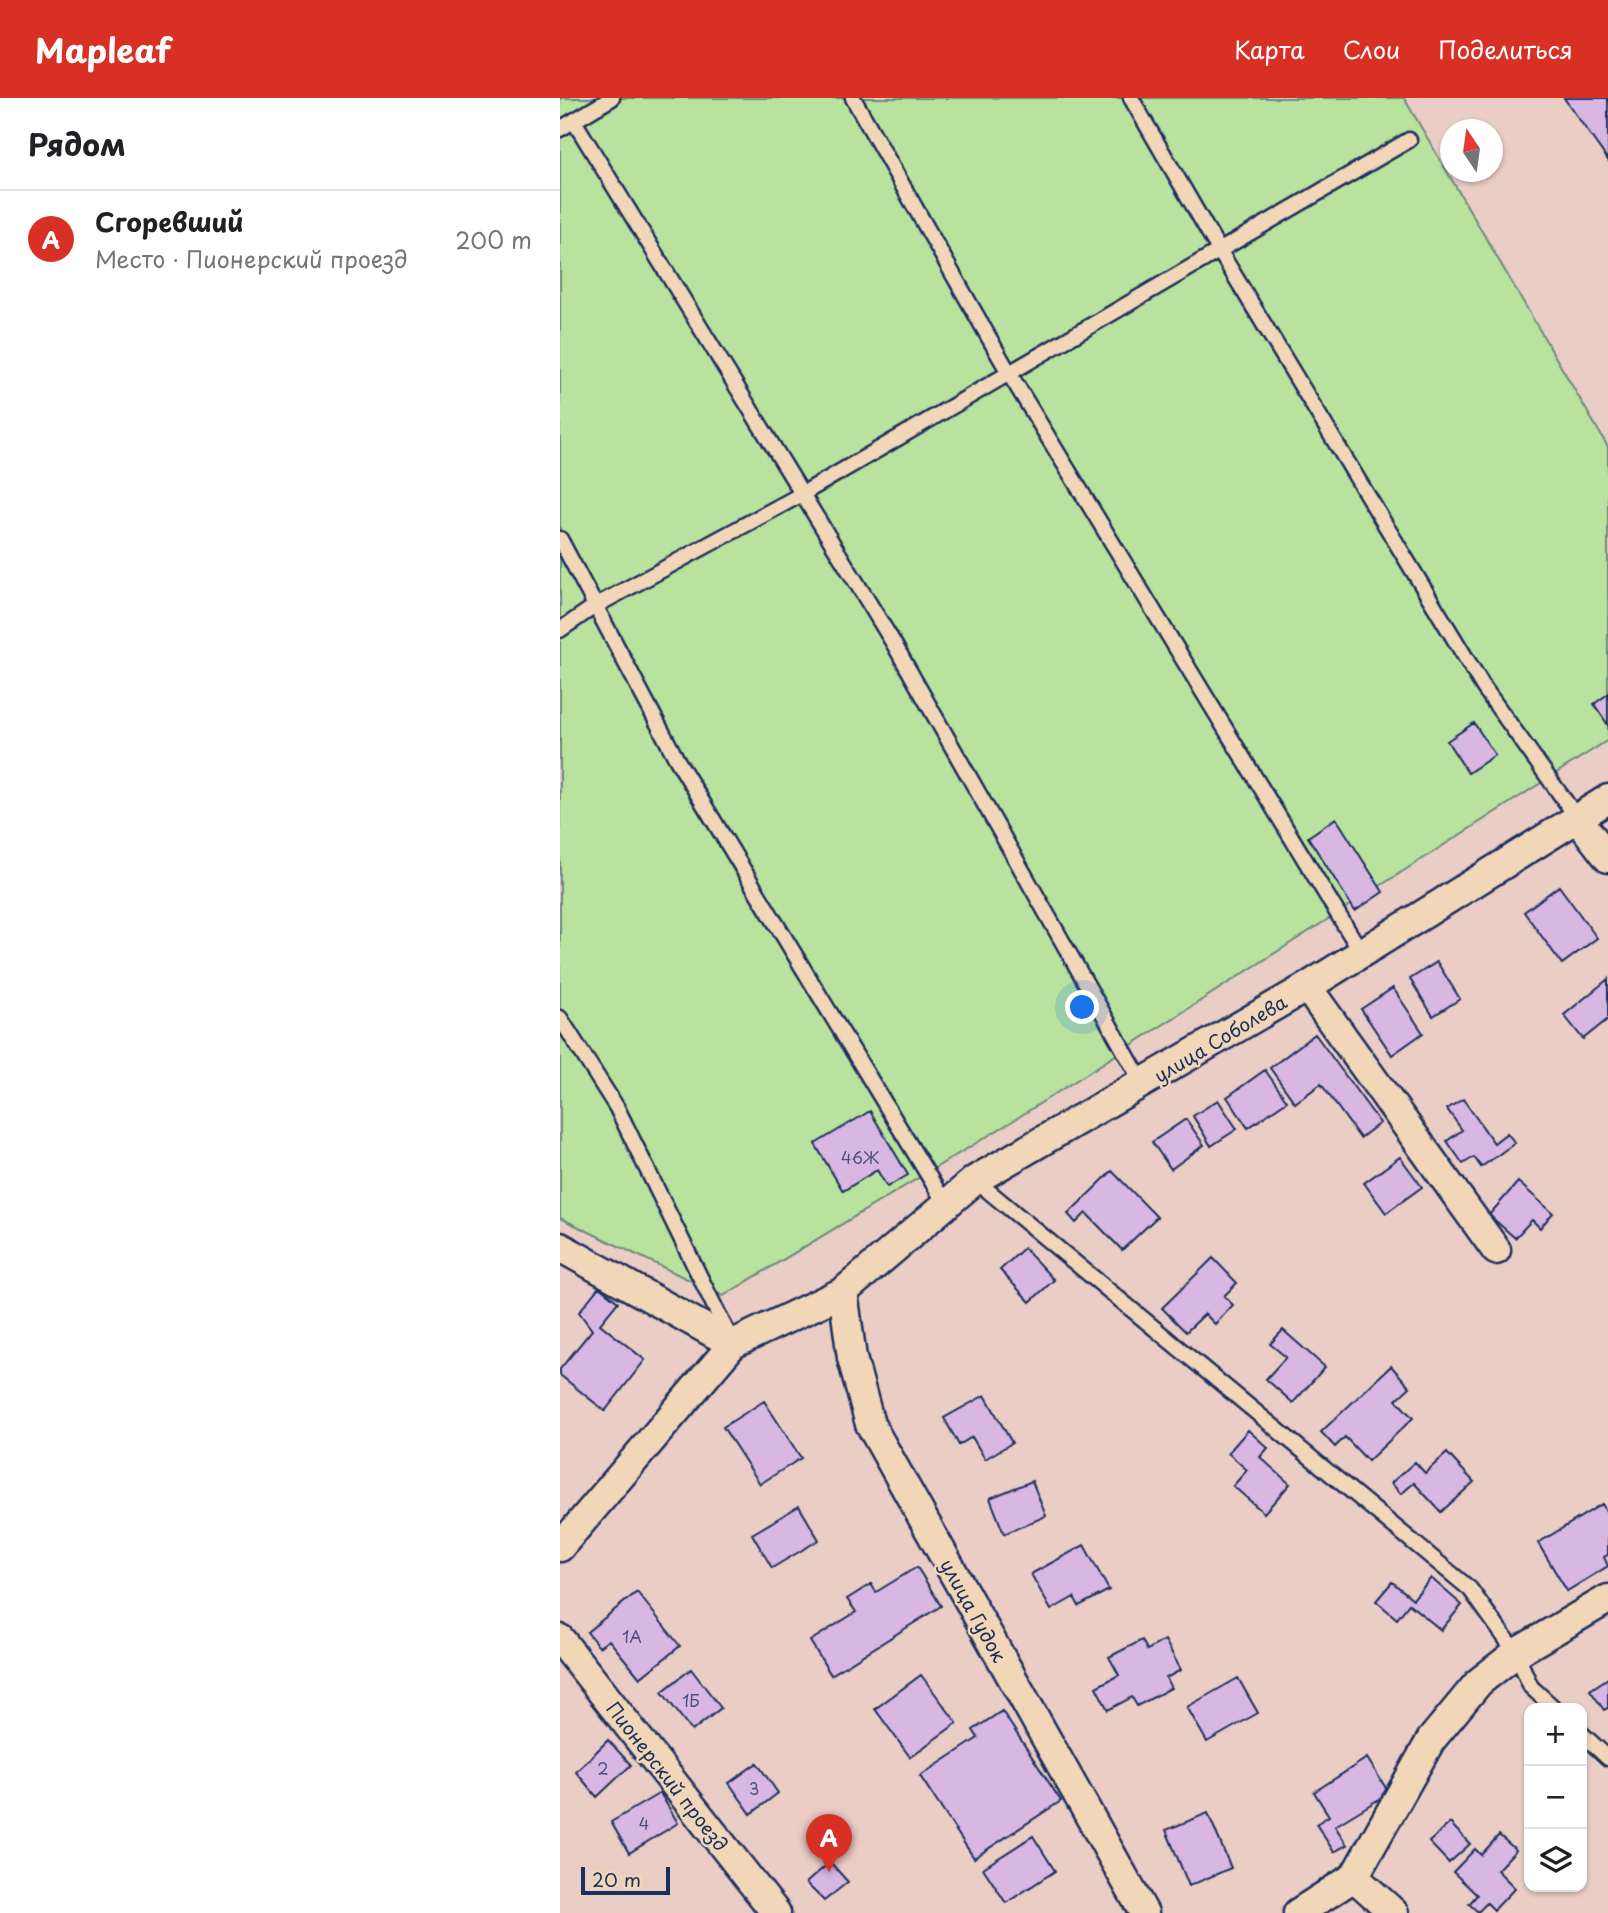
<!DOCTYPE html>
<html lang="ru">
<head>
<meta charset="utf-8">
<style>
  :root { --surface:#fff; --page:#f6f6f6; --text:#202124; --muted:#757577; --line:#e0e0e0; --accent:#d93025 }
  body { margin:0; font-family:"Playpen Sans",sans-serif; background:var(--page); color:var(--text) }
  .controls { position:absolute; right:21px; bottom:21px; display:grid; overflow:hidden; border-radius:14px; box-shadow:0 2px 5px #0004 }
  .controls button { width:63px; height:63px; display:grid; place-items:center; padding:0; border:0; border-bottom:2px solid var(--line); background:var(--surface); color:var(--text); font:35px sans-serif }
  .compass { position:absolute; left:880px; top:21px; width:63px; height:63px; border-radius:50%; background:var(--surface); box-shadow:0 2px 5px #0004; rotate:347deg }
  .scale { position:absolute; left:21px; bottom:18px; width:89px; box-sizing:border-box; padding-left:7px; border:4px solid #1b2f5e; border-top:0; font-size:19px; line-height:24px; white-space:nowrap; color:#1b2f5e; -webkit-text-stroke:5px #f1d7b8; paint-order:stroke }
  .you { position:absolute; left:523px; top:910px; width:24px; height:24px; margin:-18px; border:5px solid #fff; border-radius:50%; background:#1a73e8; box-shadow:0 0 0 10px #1a73e833 }
  .badge { display:grid; place-items:center; width:46px; height:46px; border-radius:50%; background:var(--accent); color:#fff; font-size:23px; font-weight:700 }
  .pin { position:absolute; translate:-50% -58px; filter:drop-shadow(0 2px 4px #0008) }
  .pin::after { content:''; position:absolute; top:37px; width:24px; height:21px; background:inherit; clip-path:polygon(0 0,100% 0,50% 100%) }
  .list { margin:0; padding:0; list-style:none }
  h2 { display:flex; justify-content:space-between; align-items:center; height:91px; margin:0; padding:0 28px; font-size:30px }
  h2 small { font-size:23px; font-weight:400; color:var(--muted) }
  .list li { display:grid; grid-template-columns:46px 1fr auto; gap:21px; align-items:center; box-sizing:border-box; height:98px; padding:0 28px; border-top:2px solid var(--line) }
  .list b { display:block; font-size:26px; white-space:nowrap }
  .list p { margin:0; font-size:23px; white-space:nowrap; color:var(--muted) }
  .list em { font-size:23px; font-style:normal; color:var(--muted) }
  .icon { flex:none; width:38px; height:38px; fill:none; stroke:currentColor; stroke-width:2; stroke-linecap:round; stroke-linejoin:round }
  .map { position:relative; flex:none; width:1048px; height:1815px; overflow:hidden }
  header { display:flex; align-items:center; gap:42px; box-sizing:border-box; height:98px; padding:0 35px; background:var(--accent); color:#fff }
  header strong { font-size:33px }
  nav { display:flex; gap:38px; margin-inline-start:auto; font-size:24px }
  main { display:flex }
  aside { flex:1; background:var(--surface) }
  .map>svg:first-child { display:block }
  .green { fill:#b9e29e; stroke:#6a887e; stroke-width:2 }
  .building { fill:#d8b7e3; stroke:#1b2f5e; stroke-width:2 }
  .lines { fill:none; stroke-linecap:round; stroke-linejoin:round }
  .service-casing { stroke:#1b2f5e; stroke-width:19 }
  .minor-casing { stroke:#1b2f5e; stroke-width:33 }
  .service { stroke:#f1d7b8; stroke-width:14 }
  .minor { stroke:#f1d7b8; stroke-width:28 }
  .labels { text-anchor:middle; dominant-baseline:central; stroke-width:5; stroke-linejoin:round; paint-order:stroke }
  .number-label { font-size:16px; fill:#4a517f }
  .street-label { font-size:19px; fill:#1b2f5e; stroke:#f1d7b8 }
</style>
</head>
<body>
<header>
<strong>Mapleaf</strong>
<nav><a>Карта</a><a>Слои</a><a>Поделиться</a></nav>
</header>
<main>
<aside>
<h2>Рядом<small></small></h2>
<ul class="list">
<li><span class="badge">A</span><div><b>Сгоревший</b><p>Место · Пионерский проезд</p></div><em>200 m</em></li>
</ul>
</aside>
<div class="map">
<svg width="1048" height="1815" viewBox="0 0 1048 1815">
  <rect width="100%" height="100%" fill="#eacdc5"/>
  <filter id="ink" filterUnits="userSpaceOnUse"><feTurbulence type="fractalNoise" baseFrequency=".0143" numOctaves="2"/><feDisplacementMap in="SourceGraphic" scale="14" xChannelSelector="R" yChannelSelector="G"/><feConvolveMatrix kernelMatrix="1 2 1 2 8 2 1 2 1" color-interpolation-filters="sRGB"/></filter>
  <g filter="url(#ink)">
    <path class="green" d="M0,0H844L1048,349V642L451,1024L163,1198L0,1120Z"/>
    <path class="building" d="M1004,0H1048V62Z
      M1048,596V627L1034,606Z
      M914,625L935,657L908,675L887,643Z
      M776,720L823,794L795,813L748,739Z
      M999,788L1037,840L1002,866L964,814Z
      M877,864L900,901L873,918L850,881Z
      M1048,881V921L1023,941L1004,917Z
      M833,890L863,935L832,957L801,911Z
      M755,936L820,1025L800,1040L761,986L735,1005L710,970Z
      M705,972L727,1003L688,1030L667,999Z
      M903,1001L934,1045L947,1035L955,1045L921,1069L914,1059L903,1066L887,1043L902,1032L887,1011Z
      M658,1002L677,1031L651,1048L633,1018Z
      M310,1013L348,1077L327,1089L317,1072L283,1093L255,1046Z
      M626,1021L644,1047L611,1071L592,1044Z
      M840,1059L862,1089L826,1115L804,1085Z
      M552,1073L597,1119L562,1152L526,1115L516,1125L508,1116Z
      M958,1084L993,1115L980,1130L972,1122L955,1140L929,1117Z
      M464,1150L494,1182L470,1204L440,1172Z
      M653,1160L677,1185L664,1198L673,1207L655,1226L645,1216L626,1234L602,1210Z
      M39,1189L58,1204L40,1226L85,1262L45,1313L0,1277V1271L32,1232L19,1214Z
      M723,1232L765,1269L733,1305L706,1281L726,1259L710,1246Z
      M831,1268L850,1289L836,1302L853,1320L808,1363L785,1339L775,1349L761,1334Z
      M425,1297L452,1345L425,1361L412,1339L399,1347L384,1320Z
      M204,1303L241,1360L200,1386L163,1329Z
      M688,1332L708,1350L700,1359L730,1386L704,1415L673,1388L687,1372L668,1355Z
      M887,1355L914,1384L881,1414L854,1385L841,1396L831,1385L855,1364L865,1375Z
      M472,1383L486,1418L444,1436L430,1400Z
      M1042,1406L1048,1416V1457L1044,1459L1048,1468L1007,1493L978,1445Z
      M239,1408L259,1442L212,1470L192,1436Z
      M524,1447L549,1492L519,1508L514,1499L491,1512L471,1476Z
      M357,1469L381,1508L271,1577L250,1543L296,1514L287,1501L311,1486L316,1494Z
      M871,1480L902,1507L881,1532L849,1506L837,1521L816,1503L832,1484L853,1501Z
      M77,1494L120,1548L80,1580L49,1542L39,1549L27,1534Z
      M582,1542L587,1552L605,1542L621,1572L606,1580L611,1590L577,1608L572,1599L548,1612L536,1589L559,1577L549,1559Z
      M131,1571L161,1610L132,1633L102,1594Z
      M361,1577L397,1625L350,1659L315,1611Z
      M678,1580L698,1615L647,1644L627,1609Z
      M1048,1580V1610L1044,1612L1030,1592Z
      M442,1613L501,1703L414,1760L360,1678L418,1640L413,1632Z
      M48,1642L71,1667L37,1699L16,1674Z
      M807,1660L829,1695L775,1728L787,1747L774,1754L756,1726L769,1718L754,1694Z
      M197,1665L218,1695L191,1716L169,1685Z
      M100,1695L118,1725L69,1755L51,1724Z
      M648,1715L671,1770L629,1788L606,1732Z
      M890,1725L910,1746L889,1765L869,1744Z
      M939,1737L956,1752L937,1772L955,1790L934,1812L927,1805L918,1814L909,1806L917,1797L893,1774L915,1751L921,1757Z
      M473,1738L495,1773L446,1805L423,1770Z
      M270,1764L288,1784L264,1803L246,1785Z"/>
    <g class="lines">
      <defs>
        <path id="service" d="M293,0L449,275L801,854
          M571,0L659,152L924,590L1018,721
          M14,23L334,546L583,986
          M0,31L52,0
          M0,441L117,662L385,1105
          M0,532L35,508L242,396L849,42
          M0,920L57,1010L170,1240
          M415,1082L910,1491L956,1555L971,1589L994,1610
          M1022,1636L1048,1660"/>
        <path id="minor" d="M1018,721L1048,760
          M747,889L936,1152
          M0,1149L173,1246
          M283,1194L292,1260L310,1326L584,1815
          M0,1449L173,1246L283,1194L415,1082L747,889L1048,701
          M0,1541L216,1815
          M794,1779L834,1815
          M738,1815L794,1779L871,1642L919,1584L956,1555L1048,1501"/>
      </defs>
      <use href="#service" class="service-casing"/>
      <use href="#minor" class="minor-casing"/>
      <use href="#service" class="service"/>
      <use href="#minor" class="minor"/>
    </g>
  </g>
  <g class="labels">
    <g class="number-label">
      <text x="300" y="1059">46Ж</text>
      <text x="72" y="1538">1А</text>
      <text x="131" y="1602">1Б</text>
      <text x="43" y="1670">2</text>
      <text x="194" y="1690">3</text>
      <text x="84" y="1725">4</text>
    </g>
    <g class="street-label">
      <text transform="translate(660 940) rotate(-31)">улица Соболева</text>
      <text transform="translate(414 1512) rotate(61)">улица Гудок</text>
      <text transform="translate(108 1678) rotate(52)">Пионерский проезд</text>
    </g>
  </g>
</svg>
<div class="controls">
<button>+</button>
<button>−</button>
<button><svg class="icon" aria-label="layers" viewBox="0 0 24 24"><path d="M12 4l9 5-9 5-9-5zM3 14l9 5 9-5"/></svg></button>
</div>
<svg class="compass" viewBox="-18 -18 36 36"><path d="M0-13l5 13h-10z" fill="#e53935"/><path d="M0 13l5-13h-10z" fill="#757577"/></svg>
<div class="scale">20 m</div>
<div class="you"></div>
<div class="pin badge" style="left:269px;top:1774px">A</div>
</div>
</main>
</body>
</html>
